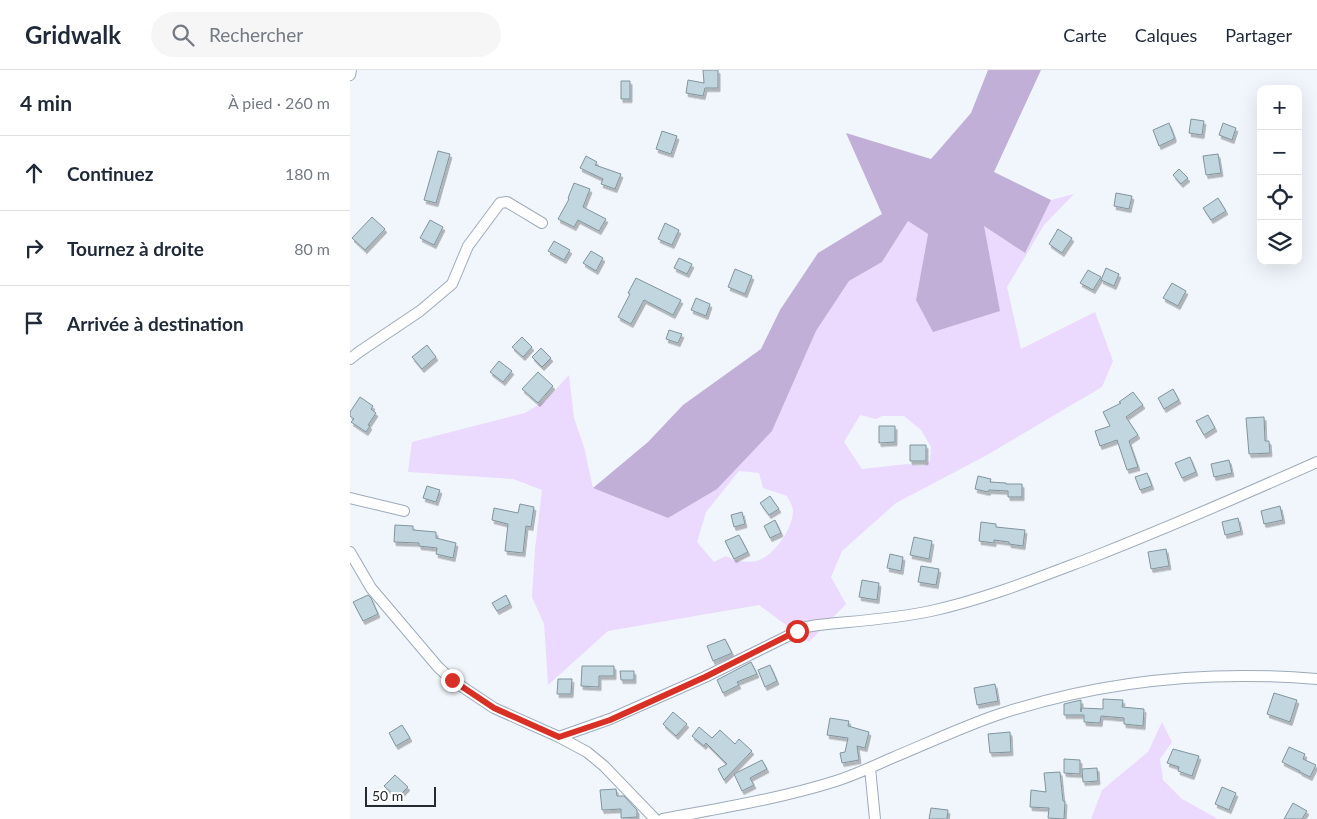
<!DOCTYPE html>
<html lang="fr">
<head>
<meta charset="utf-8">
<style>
  :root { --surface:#fff; --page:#f6f6f7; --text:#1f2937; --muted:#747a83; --line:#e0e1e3 }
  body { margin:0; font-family:Lato,sans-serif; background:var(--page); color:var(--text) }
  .controls { position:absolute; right:15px; top:15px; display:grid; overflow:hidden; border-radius:10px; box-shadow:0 5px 20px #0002 }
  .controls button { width:45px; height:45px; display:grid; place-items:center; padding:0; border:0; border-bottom:1px solid var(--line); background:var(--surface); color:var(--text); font:25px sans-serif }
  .scale { position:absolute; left:15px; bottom:12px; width:71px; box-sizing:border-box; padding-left:5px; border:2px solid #252a30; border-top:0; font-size:14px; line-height:18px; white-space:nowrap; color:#252a30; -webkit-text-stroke:4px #fff; paint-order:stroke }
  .stop { position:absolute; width:15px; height:15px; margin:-11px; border:4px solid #d93025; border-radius:50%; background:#fff }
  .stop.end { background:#d93025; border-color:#fff; box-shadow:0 1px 5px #0008 }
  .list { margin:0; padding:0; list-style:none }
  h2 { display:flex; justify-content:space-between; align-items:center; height:65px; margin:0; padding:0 20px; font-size:21px }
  h2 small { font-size:16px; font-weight:400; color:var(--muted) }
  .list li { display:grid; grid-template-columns:32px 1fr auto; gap:15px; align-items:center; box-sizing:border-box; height:75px; padding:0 20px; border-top:1px solid var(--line) }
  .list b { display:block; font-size:19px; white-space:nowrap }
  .list em { font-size:16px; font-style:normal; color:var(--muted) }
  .icon { flex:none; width:28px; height:28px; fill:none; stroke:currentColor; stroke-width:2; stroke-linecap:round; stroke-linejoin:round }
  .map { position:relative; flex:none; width:967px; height:749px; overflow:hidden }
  header { display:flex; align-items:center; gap:30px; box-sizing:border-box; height:70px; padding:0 25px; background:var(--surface); border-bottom:1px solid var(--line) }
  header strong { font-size:24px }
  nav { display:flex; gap:28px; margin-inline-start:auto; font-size:18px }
  .search { width:350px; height:45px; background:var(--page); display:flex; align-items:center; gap:12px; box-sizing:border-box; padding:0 18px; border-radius:28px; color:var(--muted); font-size:19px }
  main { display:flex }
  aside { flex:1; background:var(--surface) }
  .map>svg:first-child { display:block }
  .green { fill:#ebdafe; fill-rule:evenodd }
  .forest { fill:#c2afd8 }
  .building { fill:#c1d6df; stroke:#81949d; filter:url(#shadow) }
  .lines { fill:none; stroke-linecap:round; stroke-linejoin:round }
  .minor-casing { stroke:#9eabba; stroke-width:12 }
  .minor { stroke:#fff; stroke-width:10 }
  .route { stroke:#d93025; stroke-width:6 }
</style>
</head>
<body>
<header>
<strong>Gridwalk</strong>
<div class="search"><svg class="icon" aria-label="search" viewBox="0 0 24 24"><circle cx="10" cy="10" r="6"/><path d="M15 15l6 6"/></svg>Rechercher</div>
<nav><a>Carte</a><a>Calques</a><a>Partager</a></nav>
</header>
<main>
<aside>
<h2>4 min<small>À pied · 260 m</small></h2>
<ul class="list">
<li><svg class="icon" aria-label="ahead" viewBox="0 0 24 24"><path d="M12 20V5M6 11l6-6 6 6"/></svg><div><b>Continuez</b></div><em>180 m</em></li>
<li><svg class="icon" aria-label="right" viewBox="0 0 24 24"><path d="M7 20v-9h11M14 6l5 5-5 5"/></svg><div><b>Tournez à droite</b></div><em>80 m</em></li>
<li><svg class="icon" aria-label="arrive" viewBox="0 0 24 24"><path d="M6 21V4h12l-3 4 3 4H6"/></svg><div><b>Arrivée à destination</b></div></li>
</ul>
</aside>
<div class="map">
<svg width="967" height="749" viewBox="0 0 967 749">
  <defs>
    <filter id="shadow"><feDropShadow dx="2" dy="3.5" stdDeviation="0" flood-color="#0004"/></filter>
  </defs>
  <rect width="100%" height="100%" fill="#f0f6fc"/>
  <path class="green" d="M724,124L694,155L657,217L671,279L745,242L763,291L752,317L637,385L546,433L492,481L481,507L496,534L459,572L409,535L258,561L198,615L194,554L182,527L185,479L192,420L163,409L58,402L62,372L175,343L196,330L219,305L224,348L234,377L243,418L318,448L422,361L466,261L499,211L532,192L558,151L578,164L566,230L634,156L675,183L701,130ZM510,345L526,349L532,346H554L571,360L581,377L580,391L573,396L557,394L512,399L494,372ZM389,401L409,403L413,418L437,426C439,430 442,435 443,440C444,457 423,488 406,491C397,493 384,491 376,486L364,492L347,472L356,442Z
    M812,652L822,672L810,689L813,710L832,729L868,749H741L752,720L798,682Z"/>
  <path class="forest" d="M638,0H691L644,102L701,130L675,183L634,156L650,241L583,262L566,230L578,164L558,151L532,192L499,211L466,261L422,361L367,419L318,448L243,418L298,372L333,335L411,279L430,240L468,183L532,144L496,63L581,89L621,43Z"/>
  <path class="building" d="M353,0H368V18H355L353,26L336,23L338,10L354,13Z
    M271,11H280V29H271Z
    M841,49L854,51L852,65L839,63Z
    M819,53L824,66V69L809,76L803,60Z
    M873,53L886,58L882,70L869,65Z
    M312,61L327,66L321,84L306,79Z
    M88,81L100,84L86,133L74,130Z
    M868,84L871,103L856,105L853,86Z
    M236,86L247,92L245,95L271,104L265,119L251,114L253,109L230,98Z
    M829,99L838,108L831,114L823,105Z
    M224,113L240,119L233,137L256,149L249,161L228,150L224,157L208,149L219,129L218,128Z
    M766,123L782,126L779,139L764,136Z
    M868,128L876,141L861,150L853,138Z
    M22,147L35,159L15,180L2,168Z
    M80,150L93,157L84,175L70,168Z
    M315,153L329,160L322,175L308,169Z
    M708,159L722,168L712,183L699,174Z
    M204,171L220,180L214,190L198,181Z
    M241,181L253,188L246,201L233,193Z
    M329,188L342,194L337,204L324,198Z
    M756,198L769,204L764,216L751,210Z
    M385,199L402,206L395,224L378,217Z
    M738,200L751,207L743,220L730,213Z
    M286,208L331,230L323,245L294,230L281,254L268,247L280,224L278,223Z
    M822,213L836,221L828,236L813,228Z
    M346,228L360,234L356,246L341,240Z
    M319,260L332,264L328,273L316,269Z
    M172,267L182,277L173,287L162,277Z
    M77,275L86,287L72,299L62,287Z
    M191,278L201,288L192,297L182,287Z
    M149,291L162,301L153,312L140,302Z
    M188,302L203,316L188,333L172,319Z
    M823,319L829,330L814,339L808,328Z
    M783,322L793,335L776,347L788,365L779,371L788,397L777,400L767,370L750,376L745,361L760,356L753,342L771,333L769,332Z
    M10,327L23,336L21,339L26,343L18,355L20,356L16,362L1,352L4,349L0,346V342Z
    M858,345L865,358L854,365L846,351Z
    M914,347L915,371H919L920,383L899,384L896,348Z
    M529,356H545V372L529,373Z
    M560,375H576V391H560Z
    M840,387L846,402L832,408L825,393Z
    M879,390L882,403L864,407L861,394Z
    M797,403L802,416L790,420L785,407Z
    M628,406L641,409L640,412L656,413V414H672V427H658V421L639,420L638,422L625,419Z
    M77,416L90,420L86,432L73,428Z
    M420,426L429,439L419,445L410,433Z
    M170,434L184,437L181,457L176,456L173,483L155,481L158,454L142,450L144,438L168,443Z
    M930,436L933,450L914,454L911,441Z
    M392,442L395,454L384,457L381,445Z
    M888,448L891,461L875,465L872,452Z
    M425,450L431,463L420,468L414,456Z
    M631,452L646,454V457L675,460L673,476L659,474V472L644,470V473L629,471Z
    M45,455L63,456V460L86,462V468L106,473L103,488L86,484L87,478L69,476V473L44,472Z
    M389,465L398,482L384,489L375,471Z
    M564,467L582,471L579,489L560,485Z
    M816,479L819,496L801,499L798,482Z
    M540,484L553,487L551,501L537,498Z
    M571,496L589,499L586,515L568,512Z
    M512,510L529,513L527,530L509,527Z
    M18,525L21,528L28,544L13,551L3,532Z
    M156,525L160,534L147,541L142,533Z
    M375,569L382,583L363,591L357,576Z
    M401,592L407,604L387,612L389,615L373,623L367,610Z
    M420,595L427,611L415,617L408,600Z
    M232,596H264V606H249V617L231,616Z
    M270,601H284V610H271Z
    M208,609H222L221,624H207Z
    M645,614L648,631L627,635L624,618Z
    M924,623L947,630L940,652L917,644Z
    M753,629L773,630L772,637L794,639L793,656L774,654V648L751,646L750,653L734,652V645H714V634L731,630V642V638L753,639Z
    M323,642L337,654L326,666L313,654Z
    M480,648L499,651L498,656L519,662L515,678L507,676L509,690L492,693L490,683L495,682L498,668L477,665Z
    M52,655L60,668L46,676L39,663Z
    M349,657L362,668L370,660L385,674L389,669L402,681L374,710L368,699L377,694L356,673L354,676L342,666Z
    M660,662L661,682L640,683L638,664Z
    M939,677L955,684L953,689L966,695L960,707L950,702V701L932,692Z
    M823,679L849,686L842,706L828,701L829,697L817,693Z
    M714,689L730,690V704L714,703Z
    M412,690L417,699L400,708L404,715L392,721L384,704Z
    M747,698L748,711L733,712L732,699Z
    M710,702L713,731H715L714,749L698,748L699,738L680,737L681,720L696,722L694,703Z
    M45,705L58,717L47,728L34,716Z
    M872,717L886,723L879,740L865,734Z
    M266,719L267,726H274L287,740V747L271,748V739L252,740L250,720Z
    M943,733L957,741L952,749H934Z
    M581,738L598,740L597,749H579Z"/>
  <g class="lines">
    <defs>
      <path id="minor" d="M0,5L1,0
        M0,289L9,282L70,241L102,214L118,176L150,133L157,132L192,153
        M0,428L54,441
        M0,482L21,518L88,597L102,610L144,638L209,667L237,682L254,696L305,749
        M209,667L260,649L355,607L456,557L468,555C506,551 543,549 581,541C636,529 690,507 743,487C819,457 893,425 967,392
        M520,698L525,749
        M313,749C371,738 429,729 486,711C505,705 524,696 542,688C576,674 612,657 647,645C749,611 859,600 967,609"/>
    </defs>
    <use href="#minor" class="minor-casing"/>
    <use href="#minor" class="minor"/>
  </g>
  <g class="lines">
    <path class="route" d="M102,610L144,638L209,667L260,650L355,607L447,561"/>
  </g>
</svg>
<div class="controls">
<button>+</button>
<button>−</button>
<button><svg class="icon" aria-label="locate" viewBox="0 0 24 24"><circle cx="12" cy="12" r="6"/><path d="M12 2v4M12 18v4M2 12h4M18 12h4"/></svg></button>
<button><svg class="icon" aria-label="layers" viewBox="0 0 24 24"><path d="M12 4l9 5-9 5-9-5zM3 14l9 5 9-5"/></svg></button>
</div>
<div class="scale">50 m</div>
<div class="stop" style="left:447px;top:561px"></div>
<div class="stop end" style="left:102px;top:610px"></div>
</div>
</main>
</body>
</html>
